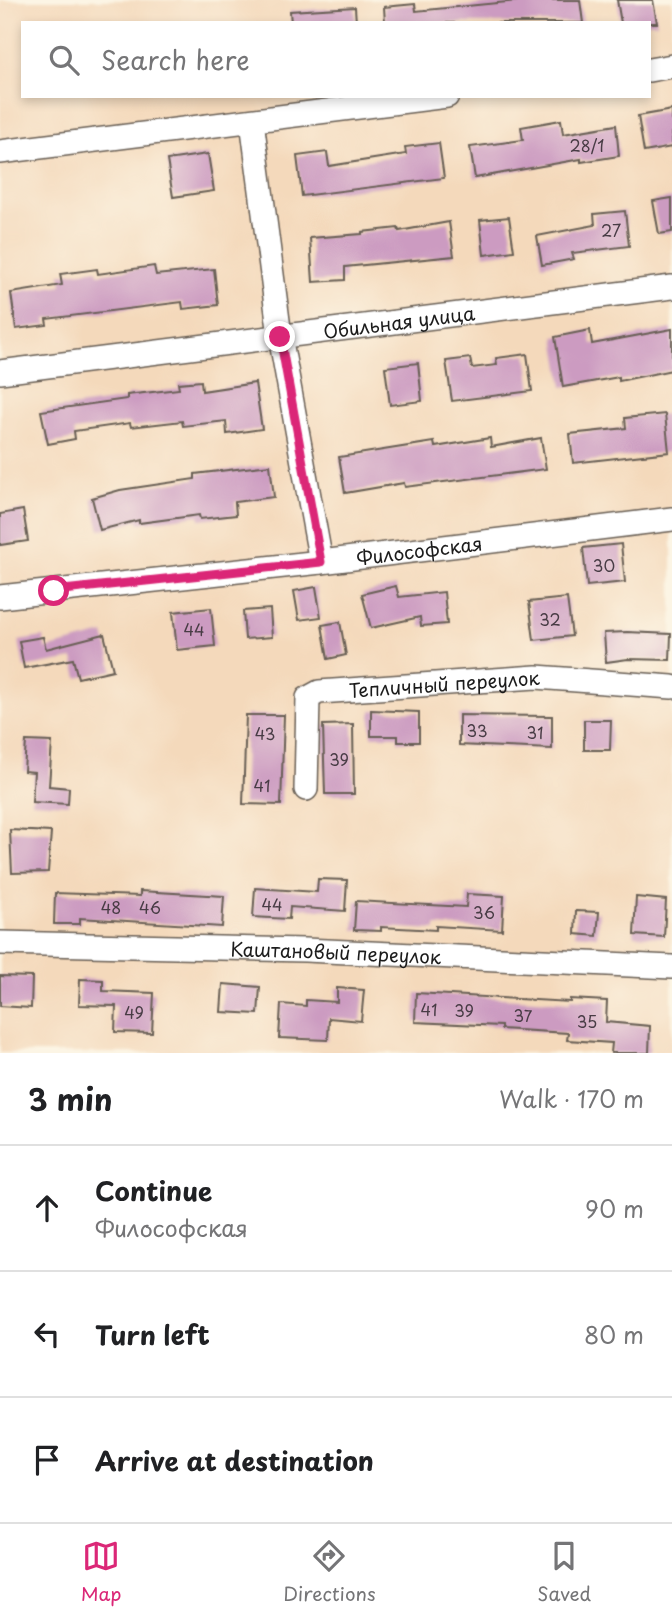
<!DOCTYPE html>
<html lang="en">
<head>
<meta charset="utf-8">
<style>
  :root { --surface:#fff; --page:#f2f2f2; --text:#202124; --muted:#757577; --line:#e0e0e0; --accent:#db2777 }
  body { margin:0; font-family:"Playpen Sans",sans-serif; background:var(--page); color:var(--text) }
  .stop { position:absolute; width:21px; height:21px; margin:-16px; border:5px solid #db2777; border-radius:50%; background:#fff }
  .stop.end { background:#db2777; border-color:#fff; box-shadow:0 2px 7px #0008 }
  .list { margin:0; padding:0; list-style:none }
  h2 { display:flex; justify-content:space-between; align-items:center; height:91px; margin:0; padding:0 28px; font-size:30px }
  h2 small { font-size:23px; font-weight:400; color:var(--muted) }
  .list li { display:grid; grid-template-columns:46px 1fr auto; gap:21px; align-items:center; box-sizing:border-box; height:126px; padding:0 28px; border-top:2px solid var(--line) }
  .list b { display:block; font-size:26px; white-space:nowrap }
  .list p { margin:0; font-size:23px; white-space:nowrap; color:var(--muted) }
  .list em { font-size:23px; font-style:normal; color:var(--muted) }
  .icon { flex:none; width:38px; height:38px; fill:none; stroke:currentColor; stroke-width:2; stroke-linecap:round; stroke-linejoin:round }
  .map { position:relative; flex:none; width:672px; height:1053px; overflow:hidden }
  .search { position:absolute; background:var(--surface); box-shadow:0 4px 10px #0003; left:21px; right:21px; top:21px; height:77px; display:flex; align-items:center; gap:18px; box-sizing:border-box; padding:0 24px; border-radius:0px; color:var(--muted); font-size:26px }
  .sheet { height:469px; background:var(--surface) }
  nav { display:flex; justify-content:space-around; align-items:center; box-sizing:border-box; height:98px; border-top:2px solid var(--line); background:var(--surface); font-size:19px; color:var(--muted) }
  nav a { display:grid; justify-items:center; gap:4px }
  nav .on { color:var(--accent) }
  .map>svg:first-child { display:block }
  .building { fill:#cc9bc1 }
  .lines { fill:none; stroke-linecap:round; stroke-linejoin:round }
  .street-casing { stroke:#685e54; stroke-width:26 }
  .street { stroke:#fff; stroke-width:23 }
  .route { stroke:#db2777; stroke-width:9 }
  .labels { text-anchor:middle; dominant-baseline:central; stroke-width:5; stroke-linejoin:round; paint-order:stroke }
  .number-label { font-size:16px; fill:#483c45 }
  .street-label { font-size:19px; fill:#1c1c1c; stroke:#fcf5e5 }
</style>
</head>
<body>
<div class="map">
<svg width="672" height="1053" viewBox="0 0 672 1053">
  <rect width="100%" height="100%" fill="#fcf5e5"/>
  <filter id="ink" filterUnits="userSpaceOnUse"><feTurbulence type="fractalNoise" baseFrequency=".0143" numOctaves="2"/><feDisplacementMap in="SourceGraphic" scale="14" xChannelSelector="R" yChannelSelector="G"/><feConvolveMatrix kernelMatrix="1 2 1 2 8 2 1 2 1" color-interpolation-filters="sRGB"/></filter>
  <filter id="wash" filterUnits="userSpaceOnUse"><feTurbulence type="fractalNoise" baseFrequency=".00686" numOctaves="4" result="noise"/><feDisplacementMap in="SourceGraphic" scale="28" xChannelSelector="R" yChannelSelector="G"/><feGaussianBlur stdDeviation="1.57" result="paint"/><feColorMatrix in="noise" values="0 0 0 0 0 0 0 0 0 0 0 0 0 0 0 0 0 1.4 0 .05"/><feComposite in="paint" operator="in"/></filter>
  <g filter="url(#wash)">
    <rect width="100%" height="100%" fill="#f4d9bb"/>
    <g id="blocks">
      <path class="building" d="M528,0H580L583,23H385L384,7L415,4L416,11Z
        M617,0H653L657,23H621Z
        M355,7L356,23H291L290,11Z
        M672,110V147L644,152L638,116Z
        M561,120L563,134L616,125L619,156L581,162V159L475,178L470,147L523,140L521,127Z
        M439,143L444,178L302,196L297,156L327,152L329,166L406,154L405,147Z
        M208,154L214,191L173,197L167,160Z
        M672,198V232L659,234L653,201Z
        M625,211L629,246L572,253L574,259L542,265L537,236L595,225L594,214Z
        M509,217L514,251L484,255L480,220Z
        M449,222L454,256L345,267V280L313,282L310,238L362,234V232L398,228L399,231Z
        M154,266L156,275L214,269L218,305L183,309L182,302L46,319L47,325L16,329L11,293L62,285L60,274L97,269L98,274Z
        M672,329V370L619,381V377L563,387L555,337L590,330L592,344Z
        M527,354L532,391L452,401L446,361L470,358L472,368L497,365L496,358Z
        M418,363L422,401L390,405L385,367Z
        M201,381L202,391L255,383L262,429L227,434L226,421L183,426L182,421L131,427L130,423L74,431L75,439L48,444L41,411L127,399V395L179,389L178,383Z
        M665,414L669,452L573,463L570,434L626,428L625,418Z
        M490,438L491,447L541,438L546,469L405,487L404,483L345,493L339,457L434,442L435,447Z
        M270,465L274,497L235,502L236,515L200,519L199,515L139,523V520L100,530L92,498L120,490L195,479V474Z
        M23,510L28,541L0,545V514Z
        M621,544L625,582L587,586L583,548Z
        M396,586L399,597L444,592L447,624L421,626L420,617L371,628L362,594Z
        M316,587L321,617L299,620L294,591Z
        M567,598L572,636L534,640L529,602Z
        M211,608L215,646L177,650L173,612Z
        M270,609L272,637L245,639L243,611Z
        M340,622L346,655L328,659L322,625Z
        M627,632L671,634L670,660L628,659L606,662L604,633Z
        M104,634L113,670L78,678L73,659L24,668L19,641L43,637L46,649Z
        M371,710L419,712V742H398V736H371Z
        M246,715H284L281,805L243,804Z
        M459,715L552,716V749L459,745Z
        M584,720H611L610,750H584Z
        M353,724L354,794H325L323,725Z
        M26,741L52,742L49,786L69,788L68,804L32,802L34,772L24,771Z
        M10,830L51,832L48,872L12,873Z
        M318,879L347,880L345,911L290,907L289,919L253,917L255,888L317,892Z
        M140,891L224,896L222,927L80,918V924H54L55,893L140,896Z
        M467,894L504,896L502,930L436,926V930L381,927V931L354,930L356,901L466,907Z
        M636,897L666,900L664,937L634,935Z
        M576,911L599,912L597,936L575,934Z
        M0,976L32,977L31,1008L0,1006Z
        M80,979L103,980V991L154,993L152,1033L115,1032L116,1006L79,1005Z
        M223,984L260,987L258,1014L221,1012Z
        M337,988L364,990L361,1021L329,1018L328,1040L279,1038L281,1004L306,1006V1000L337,1002Z
        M416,993L570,1002V999L607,1001L606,1022L650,1026L649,1053H611L612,1043L567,1040L568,1033L501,1029V1026L415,1022Z"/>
    </g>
  </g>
  <g filter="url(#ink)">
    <use href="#blocks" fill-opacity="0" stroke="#685e54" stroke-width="2"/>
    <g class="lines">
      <defs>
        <g id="street">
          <path d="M649,70L672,66"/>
          <path d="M252,121L280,336L321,562"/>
          <path d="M0,152L447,96"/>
          <path id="s1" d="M0,372L672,287"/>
          <path id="s2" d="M0,597L321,562L672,519"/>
          <path id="s3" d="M306,789L308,698L319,692L536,677L672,687"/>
          <path id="s4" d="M0,943L305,950L672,967"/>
        </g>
      </defs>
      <use href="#street" class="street-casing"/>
      <use href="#street" class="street"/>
    </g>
  </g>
  <g class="lines" filter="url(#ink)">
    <path class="route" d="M54,591L321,562L280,337"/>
  </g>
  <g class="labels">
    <g class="number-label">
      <text x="587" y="145">28/1</text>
      <text x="611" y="230">27</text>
      <text x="604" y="565">30</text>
      <text x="550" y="619">32</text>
      <text x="194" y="629">44</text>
      <text x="477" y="730">33</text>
      <text x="535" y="732">31</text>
      <text x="265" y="733">43</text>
      <text x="339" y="759">39</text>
      <text x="262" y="785">41</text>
      <text x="272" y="904">44</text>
      <text x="111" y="907">48</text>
      <text x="150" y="907">46</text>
      <text x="484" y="912">36</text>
      <text x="429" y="1009">41</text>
      <text x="464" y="1010">39</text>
      <text x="134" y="1012">49</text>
      <text x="523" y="1015">37</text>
      <text x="587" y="1021">35</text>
    </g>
    <g class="street-label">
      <text stroke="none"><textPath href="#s1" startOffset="402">Обильная улица</textPath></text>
      <text stroke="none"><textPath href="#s2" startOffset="422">Философская</textPath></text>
      <text stroke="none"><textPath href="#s3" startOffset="229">Тепличный переулок</textPath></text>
      <text stroke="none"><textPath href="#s4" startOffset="336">Каштановый переулок</textPath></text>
    </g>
  </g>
</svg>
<div class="stop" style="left:54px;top:591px"></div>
<div class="stop end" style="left:280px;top:337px"></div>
<div class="search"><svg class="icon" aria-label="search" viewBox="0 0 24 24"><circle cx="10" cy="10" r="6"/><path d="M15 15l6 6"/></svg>Search here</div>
</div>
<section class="sheet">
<h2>3 min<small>Walk · 170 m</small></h2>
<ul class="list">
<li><svg class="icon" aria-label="ahead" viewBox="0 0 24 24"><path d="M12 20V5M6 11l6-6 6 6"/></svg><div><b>Continue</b><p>Философская</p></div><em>90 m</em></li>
<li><svg class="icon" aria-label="left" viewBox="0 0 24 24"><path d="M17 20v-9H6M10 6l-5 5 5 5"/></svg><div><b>Turn left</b></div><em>80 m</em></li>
<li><svg class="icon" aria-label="arrive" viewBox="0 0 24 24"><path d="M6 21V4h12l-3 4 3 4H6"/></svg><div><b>Arrive at destination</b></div></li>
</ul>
</section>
<nav>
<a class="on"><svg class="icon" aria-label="map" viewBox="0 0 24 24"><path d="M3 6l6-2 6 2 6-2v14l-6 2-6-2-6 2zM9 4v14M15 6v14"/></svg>Map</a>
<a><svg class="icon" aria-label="directions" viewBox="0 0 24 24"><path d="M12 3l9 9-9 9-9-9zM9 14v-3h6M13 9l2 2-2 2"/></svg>Directions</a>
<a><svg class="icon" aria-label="saved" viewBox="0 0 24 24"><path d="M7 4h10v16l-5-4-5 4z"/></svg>Saved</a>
</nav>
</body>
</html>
